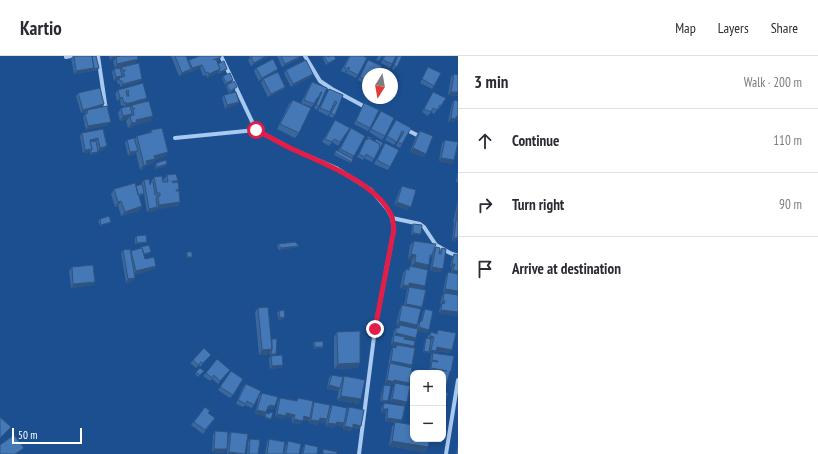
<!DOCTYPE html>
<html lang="en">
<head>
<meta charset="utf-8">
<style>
  :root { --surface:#fff; --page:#f7f7f7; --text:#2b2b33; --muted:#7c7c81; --line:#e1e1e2 }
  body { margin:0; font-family:"PT Sans Narrow",sans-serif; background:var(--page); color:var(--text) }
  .controls { position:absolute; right:12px; bottom:12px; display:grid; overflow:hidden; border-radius:8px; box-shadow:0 2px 6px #0003 }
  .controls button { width:36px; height:36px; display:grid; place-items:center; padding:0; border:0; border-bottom:1px solid var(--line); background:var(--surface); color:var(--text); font:20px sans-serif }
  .compass { position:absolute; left:362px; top:12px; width:36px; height:36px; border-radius:50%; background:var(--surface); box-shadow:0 2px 6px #0003; rotate:191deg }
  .scale { position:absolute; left:12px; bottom:10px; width:70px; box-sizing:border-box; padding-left:4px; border:2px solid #fff; border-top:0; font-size:11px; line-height:14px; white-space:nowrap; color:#fff; -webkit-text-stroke:3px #1b4f8f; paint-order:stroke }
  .stop { position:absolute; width:12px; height:12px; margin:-9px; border:3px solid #e11d48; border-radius:50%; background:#fff }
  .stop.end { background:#e11d48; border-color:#fff; box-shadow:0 1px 4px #0008 }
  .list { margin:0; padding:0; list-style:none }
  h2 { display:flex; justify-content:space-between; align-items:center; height:52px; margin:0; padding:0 16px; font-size:17px }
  h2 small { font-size:13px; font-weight:400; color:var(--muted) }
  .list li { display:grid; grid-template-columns:26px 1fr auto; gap:12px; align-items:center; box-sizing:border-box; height:64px; padding:0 16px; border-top:1px solid var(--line) }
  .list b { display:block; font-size:15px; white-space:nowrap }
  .list em { font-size:13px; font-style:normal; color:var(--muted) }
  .icon { flex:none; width:22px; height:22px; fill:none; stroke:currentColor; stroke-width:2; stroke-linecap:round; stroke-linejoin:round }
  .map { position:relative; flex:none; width:458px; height:398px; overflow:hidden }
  header { display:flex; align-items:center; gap:24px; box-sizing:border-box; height:56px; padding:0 20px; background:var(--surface); border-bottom:1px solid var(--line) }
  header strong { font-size:19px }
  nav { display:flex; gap:22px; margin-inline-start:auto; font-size:14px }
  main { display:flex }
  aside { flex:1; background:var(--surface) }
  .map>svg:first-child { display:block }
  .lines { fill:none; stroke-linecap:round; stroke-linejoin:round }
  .street { stroke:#a9c9ee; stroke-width:4 }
  .wall { fill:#3a679d }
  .shaded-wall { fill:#305480 }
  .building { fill:#4478b7; stroke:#305480; fill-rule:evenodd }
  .route { stroke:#e11d48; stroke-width:5 }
</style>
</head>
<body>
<header>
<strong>Kartio</strong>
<nav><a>Map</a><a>Layers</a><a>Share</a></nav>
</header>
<main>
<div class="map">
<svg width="458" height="398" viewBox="0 0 458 398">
  <rect width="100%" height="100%" fill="#1b4f8f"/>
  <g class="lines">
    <path class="street" d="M98,0L106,54
      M221,0L256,74
      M305,0L320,25L332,33L367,52
      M66,1L71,0
      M405,73L417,79
      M175,82L256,74L290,92L336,112L371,134L388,154L392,162L394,173L375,273L359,398
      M392,162L420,168L424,171L436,189L450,197L458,200
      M446,398L458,324"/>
  </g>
  <path class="wall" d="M73,0H96L98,14L93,15L92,14V15L74,18L71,2Z
    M109,0H137L135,7L115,12L113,5L115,3L110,4Z
    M171,0H186L188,6L189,4H219L216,5L218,8L227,13L226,14L219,18L218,16L207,22L206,19L203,20L200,12L190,16V15L189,16L179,20Z
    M249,0H269L251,10L248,4L250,2Z
    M277,0H301L299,3L282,11Z
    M324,0L328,1L334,5L326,9L323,2Z
    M349,0H363L358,19L356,22L346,17L347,15L346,14L345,17L341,15Z
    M378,0H382L379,5L376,4Z
    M384,0H402L394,14L392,13L397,1L396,0L390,12L381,7Z
    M368,4V25L366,24L364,27L358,24L366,7Z
    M122,11L142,23L140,26L120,31V28H118L117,25L118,24L114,25L112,16L114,13H121Z
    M428,11L434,30L432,33L420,27Z
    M256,12L276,16L259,25L254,15Z
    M286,14L311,21L291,31L284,17Z
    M454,18L458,19V40L448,39L451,21Z
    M223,20L232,26L225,29L222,22Z
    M263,23L285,31L283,34L268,41L261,27Z
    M312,26L327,32L319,50L317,54L314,52L320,40H319L312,51L301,47L310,29Z
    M143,27L145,46L130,50L131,51L132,49L153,60L150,65L134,69L133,71L128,72L126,65L128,63L120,65L118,57L121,52L124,51L123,49L121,50L120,44L117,45L115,38L118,34Z
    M227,29L236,33L229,37L226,31Z
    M329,33L343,39L335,59L332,62L329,60L334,49H333L330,56L328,60L318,55L327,36Z
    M433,36L441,50L439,53H438L434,58L431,56L428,60L422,56Z
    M78,37L104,48L102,51L108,69L86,74L83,61L86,56L81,57L76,40Z
    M224,39L239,46L236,49L225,53L222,42Z
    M293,44L299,77L295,82L277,73L289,48Z
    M454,44L455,64L453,66H448L452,47Z
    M364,47L370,72L368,75L354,68L362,51Z
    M381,55L385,80L382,84L369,76Z
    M335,64L350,72L338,90L332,86L329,90L322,86Z
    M396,64L411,72L400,92L396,90L401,79H400L394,89L385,84Z
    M351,72L354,100L352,102L353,103L351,107L334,99L336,94L338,95Z
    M103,73L104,94L98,95V96L97,97L90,99V96L83,97L80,80L82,77Z
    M151,74L168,96L164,101L155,104L152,108L146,109L143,113L140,114L136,97L135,98L128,100L125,87L127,84L135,83L137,80L150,77Z
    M420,75L426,98L424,101L410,96L417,78Z
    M368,80L380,92L379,94L372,106L364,102L363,104L357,101Z
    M445,84L454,104L452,108L439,105L442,87Z
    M385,87L390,111L388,114L374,108L383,91Z
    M156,107L167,108L166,110L156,113L155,109Z
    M458,115V126H456Z
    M167,119L176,126L180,146L177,150L156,153L155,155L147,156L144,138L139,140L142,150L139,155L121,160L118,150L115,151L111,138L114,133L136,130H142V127L144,124L150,128L154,121L163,126H164L163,124Z
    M402,130L408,154L394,149L400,133Z
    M458,144V184L456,183L455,186L452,185L454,166H453Z
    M100,163L111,166L110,167L100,170L98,165Z
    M413,168L420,179H411L412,170Z
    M136,180L147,186L145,187L135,188V182Z
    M414,185L434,194L436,191L439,195L442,192L443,213L440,216L430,215L433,197L430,203L426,213L425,230L422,233L421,253L415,272H417L418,268L421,265L423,256L425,253L429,274L427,277L418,275L416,282L414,285V290L412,292L409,327L407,330V346L405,349L390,346L393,331L395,328L393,327L392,329L385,328L388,311L389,309H388L391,295L393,291L395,292L396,290L391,289L392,282L393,280L394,275L396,272H398L400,270L396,269L400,253L402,249L404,250L407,234L409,231H408L406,233L400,232L403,217L406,213L407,214L410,210H411L412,204L408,203L410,189Z
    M278,188L299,190L298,191L279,194L277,190Z
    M141,191L150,198L144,199L145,203L156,210L154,213L134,219L135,222L132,226L126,227L121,197L123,194L130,196L131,195L140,192Z
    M454,198L456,260L439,257L440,251L442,249L440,248L442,240L444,237L452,238L443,236L446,220L448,216L451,217L452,211H450L452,202Z
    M72,211L95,226L93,229L71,232L69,215Z
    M258,252L271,284L272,283L276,298L275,300L270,299V296L269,298L259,299L255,256Z
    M279,255L284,263L279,264L277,257Z
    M438,274L452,294L450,297L436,295L435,297L449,318L446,331L444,335L443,317H429L430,315H429L431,307H430L431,300L432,298L429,297L431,284L429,296L427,297L423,296L425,284L426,282H428V280L431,276L436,277Z
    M337,276L360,307L357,312L334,313V281Z
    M314,286L322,293H314L313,287Z
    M271,300L283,309L280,312L270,313L269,303Z
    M208,302L200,311L199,309L196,312L190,307L193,304Z
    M231,315L233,339L230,342L218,334Z
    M196,316L202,317L198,321L195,318Z
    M206,317H227L218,328L212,323L210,325L203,320Z
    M332,319L342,323L344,320L361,343L358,348L337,344L339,333L338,335L327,333L329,322Z
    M246,328L254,349L252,352L245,349L243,351L236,348L243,331Z
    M384,329L386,346L380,345L383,330Z
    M262,337L275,350L273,353L269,352L268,354H267L264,360L255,358L259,340Z
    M280,342L296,345L298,342L312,349L314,346L328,359L329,352L332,349L346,354L349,351L359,373L353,372L350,375L343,373L344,367L342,371L335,369L334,372L325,370L327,364L325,367L319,366L317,369L309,367L310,362L308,365L303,364L300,368L292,367V362L285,361L284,363L275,361L278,345Z
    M384,347L402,364L400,367L428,391L425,396L389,390L392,371L395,367L385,365L386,357L381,356L382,350Z
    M205,351L208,357L215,362L203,378L191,369Z
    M215,375L224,397L212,396L213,379Z
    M231,376L245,398H227L229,379Z
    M250,383L258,398H247L248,386Z
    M269,383L283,398H265L267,386Z
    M288,385L299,398H284L286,389Z
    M305,388L317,398H302L303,392Z
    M458,388V398H456Z"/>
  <path class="shaded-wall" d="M118,0L116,3V1L115,3L110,4L112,1Z
    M266,0H269L251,10L254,7Z
    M301,0L299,3L282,11L285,8Z
    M221,1L219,4L210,7L213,4Z
    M138,3L135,7L115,12L117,8Z
    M336,3L334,5L326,9L328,7Z
    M202,9L200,12L190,16L192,12Z
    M94,12L92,15L74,18L76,15Z
    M99,12L98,14L93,15L94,13Z
    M191,13L189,16L179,20L182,17Z
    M220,13L218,17L207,22L209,18Z
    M227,13L226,14L219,18L220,16Z
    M278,13L276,16L259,25L262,22Z
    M313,18L311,21L291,31L293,28Z
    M122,20L120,23L119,22L118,24L114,25L116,21Z
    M142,23L140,26L120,31L123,28Z
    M233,24L232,26L225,29L226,27Z
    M285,31L283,34L268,41L271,38Z
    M451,36H458V40L448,39Z
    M122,41L120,44L117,45L120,42Z
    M147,42L145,46L124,52L126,48Z
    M239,46L236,49L225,53L227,49Z
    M104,48L102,52L87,54L86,56L81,57L83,54Z
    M132,58L130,61V60L128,63L120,65L123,60Z
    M153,60L150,65L134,69L133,71L128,72L132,67L136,64Z
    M456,60L458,61V65L455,64L453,66H448L451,62Z
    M111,66L108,69L86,74L88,70Z
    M98,82L96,86L89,87L90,84Z
    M107,90L104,94L97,95L100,92Z
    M413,92L426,98L424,101L410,96Z
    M92,93L89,96L83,97L85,94Z
    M138,95L135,98L128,100L130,96Z
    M98,96L97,97L90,99L91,97Z
    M168,96L164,101L155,104L152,108L146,109L143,113L140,114L146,105L154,100Z
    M441,102L454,104L452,108L439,105Z
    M167,108L166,110L156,113L157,111Z
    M121,145L118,150L115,151L118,146Z
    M180,146L177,150L156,154L159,149Z
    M397,146L411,151L408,154L394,149Z
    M142,150L139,155L121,160L125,156Z
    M157,151L155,155L147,156L149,153Z
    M111,166L110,167L100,170L101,169Z
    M413,177L421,178L420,179H411Z
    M458,180V184L456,183L455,186L452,185L454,182Z
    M147,186L145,187L135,188L137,187Z
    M299,190L298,191L279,194L281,192Z
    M151,196L150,198L142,200L143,198Z
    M411,198L416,199L412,204L408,203Z
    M187,201H192L191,202L186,203Z
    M415,206L429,209L426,214L411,211Z
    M452,208H455L452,211H450Z
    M156,210L154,213L134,219L136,215Z
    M432,211L443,213L440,216L430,215Z
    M453,214L458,215V219L451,217Z
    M135,222L132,226L126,227L128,223Z
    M95,226L93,229L71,232L73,228Z
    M409,227L425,230L422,233L408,231L406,233L400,232L403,229Z
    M445,233L458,235V239L443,236Z
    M443,245H445L443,249L442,247V249L440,248Z
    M406,248L422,251L420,255L403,251Z
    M441,254L458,256V257L456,260L439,257Z
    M285,261L284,263L279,264L280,262Z
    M399,265L417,269L415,273L396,269Z
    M419,271L429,274L427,277L416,275Z
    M396,277L416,282L414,286L394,281Z
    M430,280L434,281L431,284H428Z
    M393,286L414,290L412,293L391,289Z
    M315,291H323L322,293H314Z
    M437,291L452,294L450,297L435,295Z
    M272,293L269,298L259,299L262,294Z
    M431,294L436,295L434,298L433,297L432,298L429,297Z
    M424,295L429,296L427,297L423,296Z
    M271,298H276L275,300L270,299Z
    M432,304L438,305L436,308L432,305L431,307H430Z
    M391,305L412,309L410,312L390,307L389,309H388Z
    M360,307L357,312L334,313L338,308Z
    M283,309L280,312L270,313L272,310Z
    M431,312L447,315L431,313L430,315H429Z
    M387,324H394L409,327L407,330L393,327L392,329L385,328Z
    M329,329L340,332L338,335L327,333Z
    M443,331H446L444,335H443Z
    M341,340L361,343L358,348L337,344Z
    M392,343L407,346L405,349L390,346Z
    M382,344L388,345L386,346L380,345Z
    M270,349L275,350L273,353L269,352L268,354L265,353L268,350Z
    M383,353H388L386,357L381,356Z
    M257,354L266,356L264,360L255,358Z
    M286,357L295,359L292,362L285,361L284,363L275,361L277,358Z
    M304,360L310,362L308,365L301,364Z
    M265,361L271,363L270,364L264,363Z
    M320,362L327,363L325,367L319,366L317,369L309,367L311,364Z
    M387,362L402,364L400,368L385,365Z
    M294,363L303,365L300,368L292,367Z
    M337,366L344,367L342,371L335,369L334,372L325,370L328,367Z
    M353,368L361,370L359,373L353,372L350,375L343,373L345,370Z
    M392,385L428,391L425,396L389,390Z
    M24,392L21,395L17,398H15Z
    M214,393H227L224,397L212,396Z
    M229,396L245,398H228Z"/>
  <path class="building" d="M74,0H92L94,12L76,15Z
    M92,0H96L99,12L94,13V12Z
    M119,0H137L138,3L117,8L116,1L120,0Z
    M175,0H186L191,13L182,17Z
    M200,0H221V1L213,4L216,3L220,13L209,18L208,16L206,17L202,9L192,12L189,4Z
    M252,0H266L254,7L251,1Z
    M281,0H301L285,8Z
    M324,0H327L328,1L330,0H334L336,3L328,7Z
    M350,0H363L367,2L358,19L348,14L350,12L348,11L347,13L344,12Z
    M385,0H396L392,8L383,4Z
    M398,0H402L397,11L394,9Z
    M273,3L278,13L262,22L256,12Z
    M306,4L313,18L293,28L286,14Z
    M368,4L382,10L379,18H368V21H367L366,24L360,21Z
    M224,5L227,13L220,16L219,14L220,13L218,8Z
    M139,7L142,23L123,28L122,25H120L119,22L125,20L123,16L126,14L123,15L122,11Z
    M428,11L441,17L434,30L422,23Z
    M120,12L122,20L116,21L114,13Z
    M278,16L285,31L271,38L263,23Z
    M230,17L233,24L226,27L223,20Z
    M454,18L458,19V36H451Z
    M234,25L237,31L230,35L227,29Z
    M312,26L327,32L319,50L316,49L322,36H321L318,42H317L314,48L304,44Z
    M143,27L147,42L126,48V46L124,47L122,41L120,42L118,34ZM128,34L129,36H128L129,40H127L126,35Z
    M100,32L104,48L83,54L78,37Z
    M329,33L343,39L335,59L331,57L337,46L335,45L330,56L320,52Z
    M236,36L239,46L227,49L224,39Z
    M433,36L446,42L441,50L440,49L437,54L433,52L431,56L424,53Z
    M293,44L311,52L299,77L280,68Z
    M454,44L458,45V61L456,60V63L451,62Z
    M149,45L153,60L136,64L137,66L132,67L130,60L134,59L133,54L135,52L133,53L132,49Z
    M364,47L379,54L370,72L356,65Z
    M107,50L111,66L88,70L85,58L88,57L87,54Z
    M130,50L132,58L123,60L121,52Z
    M381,55L394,62L385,80L371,73Z
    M335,64L350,72L340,86L334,83L332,86L325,83Z
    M396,64L411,72L402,88L398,86L404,76L402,75L397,86L387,80Z
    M162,72L168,96L154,100L155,103L146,105L147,109H144L137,80L152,76L151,74Z
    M351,72L365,80L354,100L340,93Z
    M103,73L107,90L100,92L98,82L90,84L92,93L85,94L82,77Z
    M420,75L433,80L426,98L413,92Z
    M368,80L372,82L371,83L368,82V83L367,82Z
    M134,82L138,95L130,96L127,84Z
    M368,82L380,88L379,90L380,91L374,103L366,98L365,101L359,98L366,83L367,84Z
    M376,83L383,87L380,92H379L380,91L379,90L380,88L375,85Z
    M445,84L458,86L454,104L441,102Z
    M96,85L98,96L91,97V94L92,93L90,86Z
    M385,87L399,94L390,111L377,104Z
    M336,94L353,103L352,106L335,97Z
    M166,104L167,108L157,111L156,107Z
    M176,118L178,125H172L173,127L178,126L179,133L176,134V135H179L180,146L159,149L158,140H160V137H157L154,121L162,120L163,126H168L167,119Z
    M149,123L150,129L151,126H153L155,139H157V141L156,142L157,151L149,153L144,124Z
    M135,127L142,150L125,156L121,145L118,146L114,133Z
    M142,128L144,137L138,139L136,130Z
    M402,130L416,134L411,151L397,146Z
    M458,151V163H456Z
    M109,160L111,166L101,169L100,163Z
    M456,164H458V180L457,182H454Z
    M413,168L422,169L421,178L413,177Z
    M146,179L147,186L137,187L136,180Z
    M414,185L436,188L432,199H430L429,209L415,206L416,199L411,198Z
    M295,186L299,190L281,192L278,188Z
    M149,189L151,196L144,198L142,192H141V191Z
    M436,191L440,192L439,198H441L442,192L446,193L443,213L432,211Z
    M142,192L145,203L154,201L156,210L136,215L131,195Z
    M130,193L135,222L128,223L123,194Z
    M187,196H192V201H187Z
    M454,198L458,199V215L453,214L455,208H452Z
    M93,209L95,226L73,228L72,211Z
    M410,210L428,214L425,230L409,227V230L403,229L406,213L409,214Z
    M448,216L458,218V235L445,233Z
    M409,231L426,234L422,251L406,248Z
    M444,237L458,239V256L441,254L442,247L444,248L445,245H443Z
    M402,249L421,253L417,269L399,265Z
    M268,251L272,293L262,294L258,252Z
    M425,253L433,255L429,274L419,271L420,265H422Z
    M284,254L285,261L280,262L279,255Z
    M400,269L418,273L416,282L396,277V272H399Z
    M438,274L456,277L452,294L437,291L436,295L431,294L434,281L430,280L431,276L437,278Z
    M360,275V307L338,308L337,276Z
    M394,279L405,281L404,283L415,285L414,290L393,286Z
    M426,282L431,283L429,296L424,295Z
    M272,283H277L276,298H271L272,293Z
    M323,285V291H315L314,286Z
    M397,289L415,292L412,309L391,305L393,291L396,292Z
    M204,292L211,299L203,307L201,306L198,309L193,304Z
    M433,297L454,300L451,315H450L446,331H443V317H431V313L447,315L431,312L432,305L438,306V305L432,304Z
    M282,299L283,309L272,310L271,300Z
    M217,303L230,314L220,325L214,319L212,322L206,317Z
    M390,307L412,312L409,327L394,324V326L387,324Z
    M200,312L204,315L200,319L196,316Z
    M231,315L243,323L233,339L220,331Z
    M332,319L343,321L340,332L329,329Z
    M344,320L365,324L361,343L341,340Z
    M395,327L410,330L407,346L392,343Z
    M246,328L261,335L254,349L247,345L246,348L238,344Z
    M384,329L391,330L388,345L382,344Z
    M443,336L448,337L443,351Z
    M262,337L278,341L275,350L270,349V351L268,350L266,356L257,354Z
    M280,342L297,345L298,342L313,345L310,362L304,360L303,365L294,363L295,359L286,357V360L277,358Z
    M314,346L330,349L327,363L320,362L319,365L311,364Z
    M384,347L405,350L402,364L387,362L388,353H383Z
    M332,349L347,352L344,367L337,366L336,368L328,367Z
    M205,351L210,355L208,357L215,362L205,374L194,366Z
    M349,351L364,354L361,370L353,368V372L345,370Z
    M270,356L273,357L271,363L265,361L266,357L269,358Z
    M0,361L11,371L0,382Z
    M395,366L413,369V383H430L428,391L392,385Z
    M215,375L228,376L227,393H214Z
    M231,376L248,378L245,398L229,396Z
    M14,379L24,392L15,398H0V389Z
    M250,383L260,384L258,398H249Z
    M269,383L285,386L283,398H267Z
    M288,385L301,388L299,398H286Z
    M305,388L318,391L317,398H303Z
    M323,393L337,396V398H323Z"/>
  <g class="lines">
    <path class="route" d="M256,74C268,80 280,87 292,93C321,106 379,128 392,161C393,164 393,169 394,173L375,273"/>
  </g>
</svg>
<div class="controls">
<button>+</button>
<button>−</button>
</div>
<svg class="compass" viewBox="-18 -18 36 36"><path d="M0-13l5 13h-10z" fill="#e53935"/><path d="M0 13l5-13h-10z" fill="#7c7c81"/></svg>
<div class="scale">50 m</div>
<div class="stop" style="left:256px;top:74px"></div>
<div class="stop end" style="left:375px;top:273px"></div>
</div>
<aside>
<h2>3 min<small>Walk · 200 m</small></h2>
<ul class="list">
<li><svg class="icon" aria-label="ahead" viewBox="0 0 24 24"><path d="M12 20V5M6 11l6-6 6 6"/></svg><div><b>Continue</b></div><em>110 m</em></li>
<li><svg class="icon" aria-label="right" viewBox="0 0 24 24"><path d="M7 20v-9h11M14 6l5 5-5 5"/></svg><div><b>Turn right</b></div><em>90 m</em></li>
<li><svg class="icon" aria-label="arrive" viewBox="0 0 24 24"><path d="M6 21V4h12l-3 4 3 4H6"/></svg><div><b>Arrive at destination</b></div></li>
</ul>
</aside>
</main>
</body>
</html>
